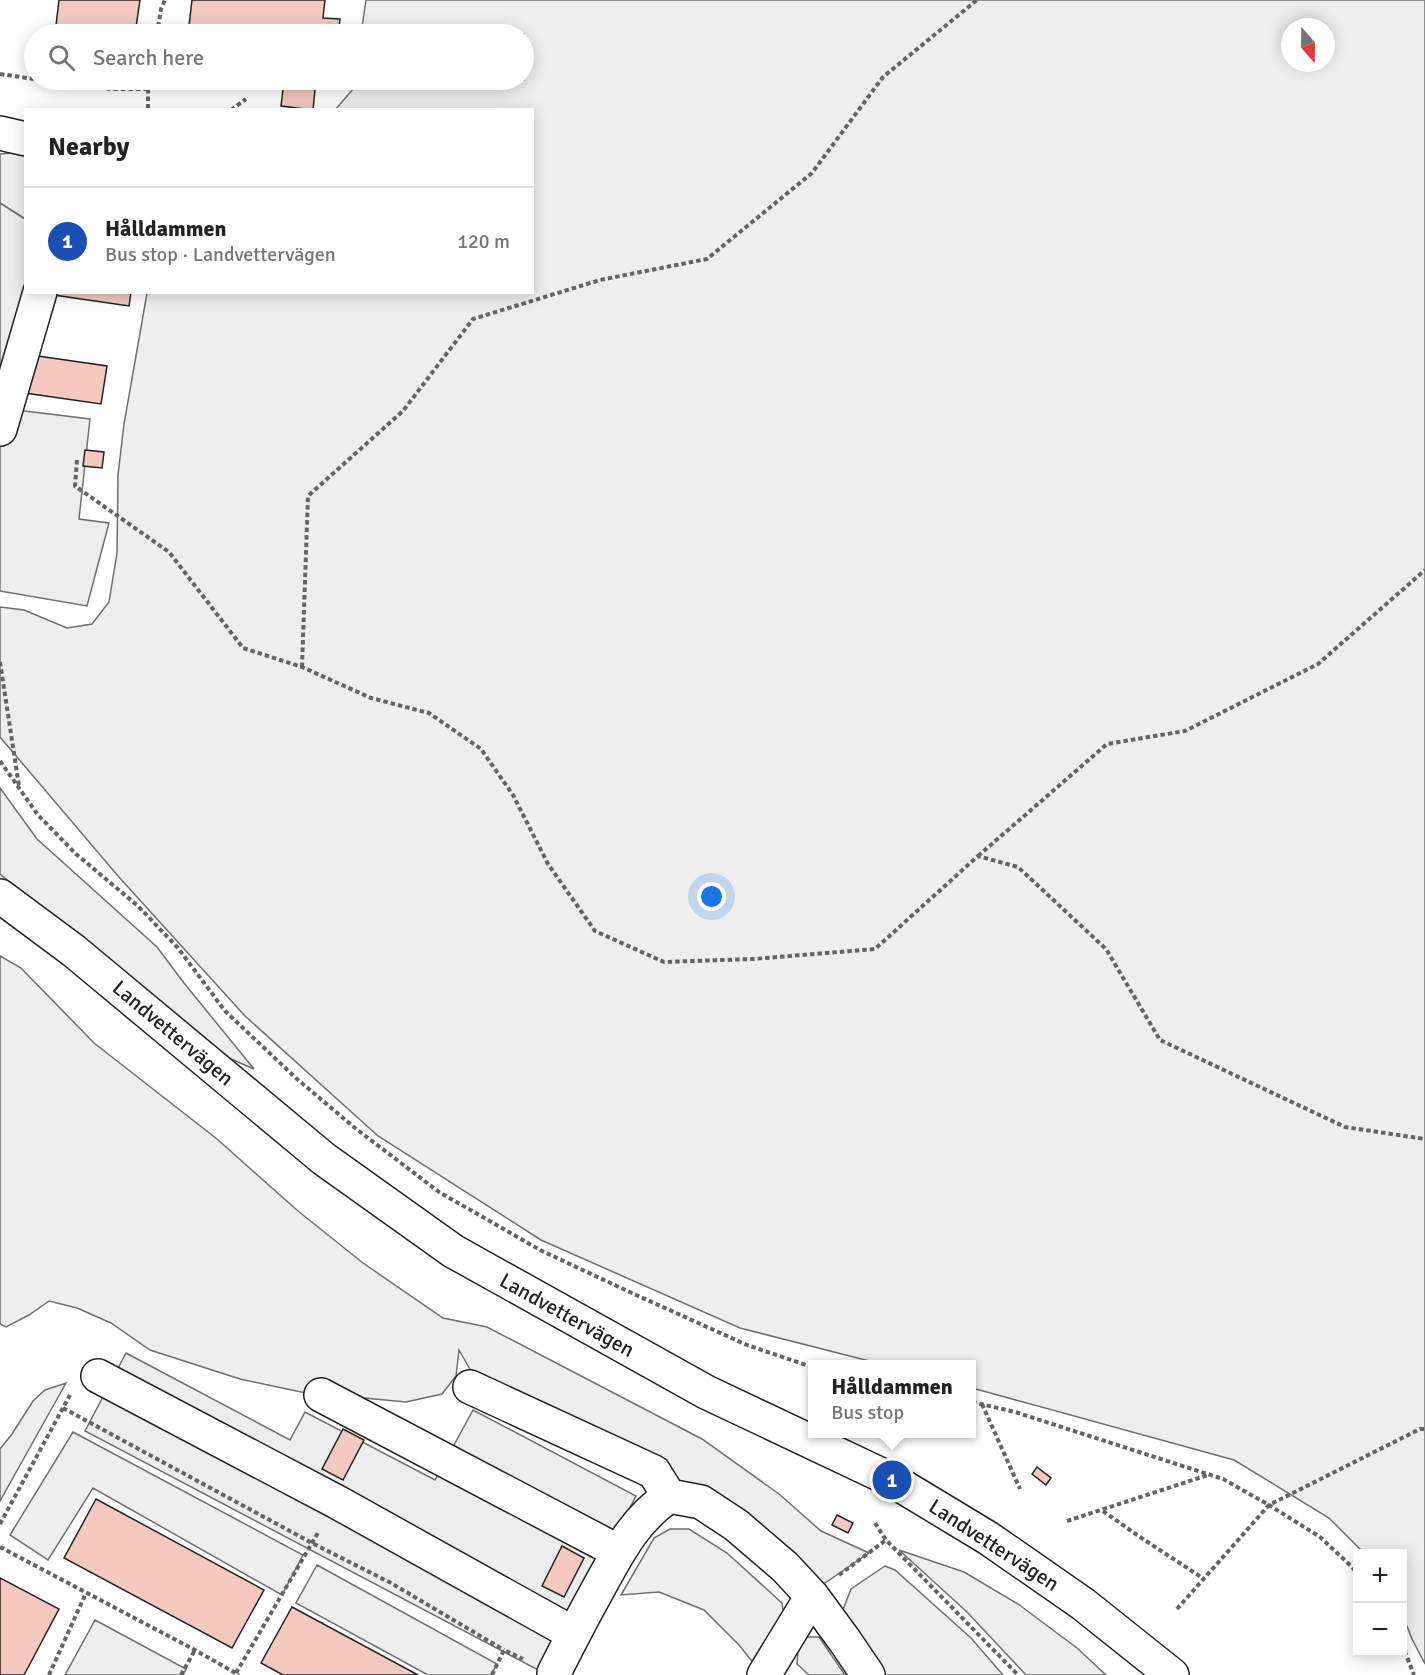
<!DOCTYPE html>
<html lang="en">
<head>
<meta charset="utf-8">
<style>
  :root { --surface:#fff; --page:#f2f2f2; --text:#222; --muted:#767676; --line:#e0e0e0; --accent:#0f766e }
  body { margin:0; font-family:Signika,sans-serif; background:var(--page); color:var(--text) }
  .controls { position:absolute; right:18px; bottom:18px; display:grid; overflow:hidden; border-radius:0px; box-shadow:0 3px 15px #0003 }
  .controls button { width:54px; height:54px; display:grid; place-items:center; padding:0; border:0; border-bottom:2px solid var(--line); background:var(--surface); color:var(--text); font:30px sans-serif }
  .compass { position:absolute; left:1281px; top:18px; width:54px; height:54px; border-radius:50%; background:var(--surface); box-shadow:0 3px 15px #0003; rotate:160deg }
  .you { position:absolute; left:712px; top:897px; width:21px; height:21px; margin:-15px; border:4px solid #fff; border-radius:50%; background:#1a73e8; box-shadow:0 0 0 9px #1a73e833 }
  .badge { display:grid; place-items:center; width:39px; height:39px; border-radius:50%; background:var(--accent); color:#fff; font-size:20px; font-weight:700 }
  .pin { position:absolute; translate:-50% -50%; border:3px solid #fff; box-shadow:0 2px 6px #0006 }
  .popup { position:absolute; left:808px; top:1360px; width:168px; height:78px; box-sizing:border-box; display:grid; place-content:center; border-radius:0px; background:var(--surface); filter:drop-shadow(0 2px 4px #0005); font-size:20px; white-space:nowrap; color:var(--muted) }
  .popup b { font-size:22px; color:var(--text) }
  .popup::after { content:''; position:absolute; left:50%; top:100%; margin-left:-12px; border:12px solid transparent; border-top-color:var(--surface) }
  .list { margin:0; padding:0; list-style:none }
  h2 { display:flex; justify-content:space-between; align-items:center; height:78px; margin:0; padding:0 24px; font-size:26px }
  h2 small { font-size:20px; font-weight:400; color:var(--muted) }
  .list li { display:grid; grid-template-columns:39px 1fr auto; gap:18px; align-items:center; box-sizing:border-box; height:108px; padding:0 24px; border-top:2px solid var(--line) }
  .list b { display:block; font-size:22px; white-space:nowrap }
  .list p { margin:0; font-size:20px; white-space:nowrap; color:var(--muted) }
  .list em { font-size:20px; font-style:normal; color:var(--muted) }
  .icon { flex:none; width:33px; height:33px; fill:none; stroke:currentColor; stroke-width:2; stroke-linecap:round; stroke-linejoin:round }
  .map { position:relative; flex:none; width:1425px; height:1675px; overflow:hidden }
  .search { position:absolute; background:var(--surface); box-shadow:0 3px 15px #0003; left:24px; top:24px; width:510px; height:66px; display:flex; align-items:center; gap:15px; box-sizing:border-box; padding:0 21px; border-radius:33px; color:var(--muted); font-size:22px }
  .panel { position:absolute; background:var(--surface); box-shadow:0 3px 15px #0003; left:24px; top:108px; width:510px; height:186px; border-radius:0px }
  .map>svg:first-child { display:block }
  .green { fill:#eee; stroke:#6f6f6f; stroke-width:1.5; fill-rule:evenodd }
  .parking { fill:#ededed; stroke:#6f6f6f; stroke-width:1.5 }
  .building { fill:#f3c9c0; stroke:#222; stroke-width:1.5 }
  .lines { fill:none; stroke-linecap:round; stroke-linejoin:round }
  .minor-casing { stroke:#222; stroke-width:36 }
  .path { stroke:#646464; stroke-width:4; stroke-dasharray:4.5 3; stroke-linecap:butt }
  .minor { stroke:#fff; stroke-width:33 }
  .labels { text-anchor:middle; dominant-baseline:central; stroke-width:4.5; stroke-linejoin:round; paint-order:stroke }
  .street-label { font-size:21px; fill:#222; stroke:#fff }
</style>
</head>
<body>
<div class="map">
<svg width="1425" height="1675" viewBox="0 0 1425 1675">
  <rect width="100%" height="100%" fill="#fff"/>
  <path class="green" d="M366,0H1425V1664L1412,1639L1403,1616L1402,1554L1364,1553L1329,1518L1234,1460L972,1388V1364H881L740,1328L541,1240L378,1136L245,1016L118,876L0,737V607L24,610L67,628L92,624L109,602L117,553L118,475L124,424L147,293L532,292V110L336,109L353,89L355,80H524V34H361ZM1290,27H1326V63H1290Z
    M11,153L25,156V219L0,203V154Z
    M0,788L37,839L157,947L184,983L254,1069L229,1058L0,874Z
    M0,956L21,968L94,1043L217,1139L298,1211L363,1263L443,1318L487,1327L702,1439L779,1494L821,1531L869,1553L816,1589L712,1500L471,1371L459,1350L456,1376L442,1394L406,1402L301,1392L240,1379L150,1350L111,1323L77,1308L49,1301L29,1315L6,1327L0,1324Z
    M66,1383L0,1501V1449L12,1434L33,1401L45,1390Z
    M73,1432L303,1555L282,1595L93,1488L48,1560L10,1535Z
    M670,1529H689L727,1553L782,1603L785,1624L759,1670L739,1645L704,1610L659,1592L621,1595L654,1538Z
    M899,1550L964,1572L1018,1604L1077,1648L1106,1675H1026L967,1612Z
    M317,1565L497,1664L491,1675H428L296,1603Z
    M885,1566L895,1570L971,1638L1003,1675H884L841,1615L851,1589Z
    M95,1620L186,1669L183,1675H65Z
    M806,1637H819L845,1675H809L797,1664L798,1649Z"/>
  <path class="parking" d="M0,203L25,219L26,292L0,403Z
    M0,408L90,419L79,519L109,523L87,606L0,591Z
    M126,1353L290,1440L305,1412L435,1480L473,1410L636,1496L542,1672L85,1431Z"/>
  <path class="building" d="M59,0H140L135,34H55Z
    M192,0H325L323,18L340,19L338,34H188Z
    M274,80H316L313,110L281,106L284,81Z
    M47,292H131L129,306L47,294Z
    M24,354L107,366L101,404L18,392Z
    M85,450L104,452L102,468L83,466Z
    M343,1429L364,1440L343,1480L322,1469Z
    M1037,1467L1051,1478L1046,1485L1032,1474Z
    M96,1499L264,1590L232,1648L64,1558Z
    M837,1515L853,1523L848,1533L832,1525Z
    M562,1546L584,1558L564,1597L542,1586Z
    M0,1578L59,1609L24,1675H0Z
    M292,1607L418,1675H283L261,1663Z"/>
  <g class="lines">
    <defs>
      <path id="minor" d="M0,133L26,139
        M0,429L40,292
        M0,896L74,951L324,1159L453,1251L706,1392L892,1480L988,1538L1083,1604L1172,1675
        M98,1376L337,1502L574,1634
        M470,1387L654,1472L669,1496
        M321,1395L619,1552
        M554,1673C568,1645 582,1618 597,1591C618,1553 633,1521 669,1496L701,1502L736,1525L785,1567L812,1596L845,1641L868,1675
        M764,1675L812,1596"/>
    </defs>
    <use href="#minor" class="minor-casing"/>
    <path class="path" d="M157,34L161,9L165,0
      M0,74L34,79
      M39,80L111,89H148L149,80
      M148,89V110
      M231,110L246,99
      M77,460L75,486L169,552L243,648L302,667L371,698L429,713L481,749L513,795L548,864L595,931L664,962L753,959L875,949L978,856L1018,867L1106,949L1160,1040L1345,1127L1425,1139
      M0,662L19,786
      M302,667L308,496L403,411L473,319L600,280L707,259L812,173L883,77L977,0
      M0,761L38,815L76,854L138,906L178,948L225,1011L297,1079L355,1128L439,1192L542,1251L634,1294L747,1345L812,1367
      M978,856L1107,744L1185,731L1318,664L1425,570
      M972,1402L1015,1412L1223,1479L1269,1505L1320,1537L1351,1566L1358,1574
      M982,1404L1020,1489
      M63,1408L312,1543L391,1583L504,1650
      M1103,1511L1140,1537L1204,1579
      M1067,1521L1208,1475
      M875,1523L886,1540L1018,1675
      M0,1524L70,1395
      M0,1547L195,1650L239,1675
      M839,1575L886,1540
      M1177,1609L1269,1505L1420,1429H1425
      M1402,1644L1414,1675
      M236,1673L319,1531
      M49,1675L86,1593
      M181,1675L195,1650
      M492,1675L504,1650L523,1659"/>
    <use href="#minor" class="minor"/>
  </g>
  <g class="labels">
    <g class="street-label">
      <text transform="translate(173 1033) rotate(40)">Landvettervägen</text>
      <text transform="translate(567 1315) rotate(29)">Landvettervägen</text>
      <text transform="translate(994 1545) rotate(33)">Landvettervägen</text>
    </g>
  </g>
</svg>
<div class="controls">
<button>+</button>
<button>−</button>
</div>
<svg class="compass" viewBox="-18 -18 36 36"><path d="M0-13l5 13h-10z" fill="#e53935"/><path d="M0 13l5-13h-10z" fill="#767676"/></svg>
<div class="you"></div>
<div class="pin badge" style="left:892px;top:1480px;background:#1a4fb4">1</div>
<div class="popup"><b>Hålldammen</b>Bus stop</div>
<div class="search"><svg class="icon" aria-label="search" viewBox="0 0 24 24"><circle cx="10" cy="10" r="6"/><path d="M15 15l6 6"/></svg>Search here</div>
<section class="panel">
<h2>Nearby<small></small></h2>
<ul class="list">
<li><span class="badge" style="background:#1a4fb4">1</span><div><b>Hålldammen</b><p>Bus stop · Landvettervägen</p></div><em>120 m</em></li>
</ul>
</section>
</div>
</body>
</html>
